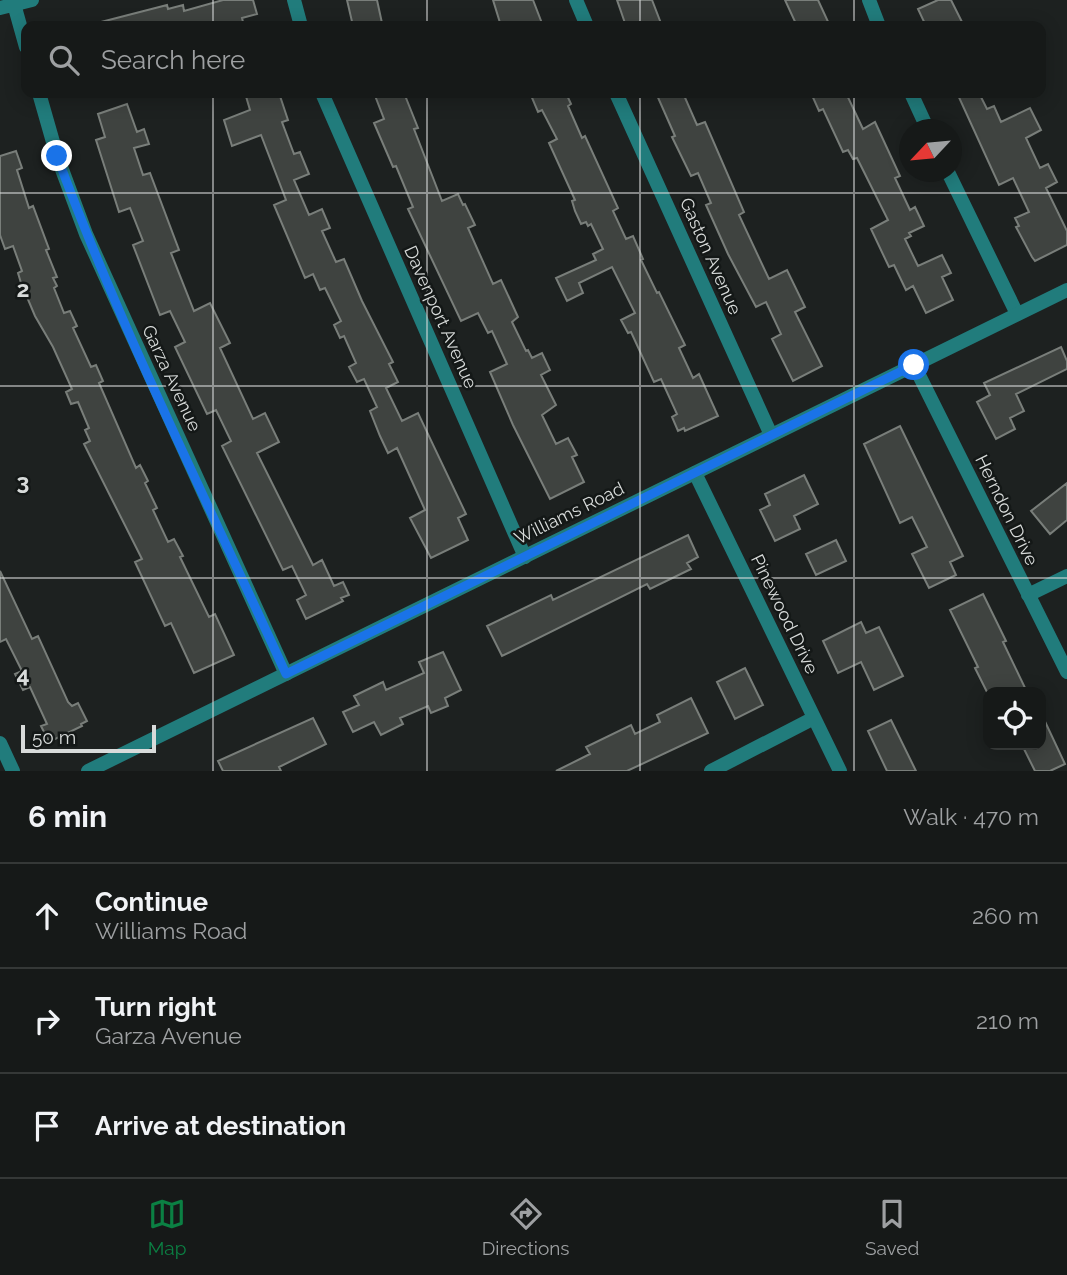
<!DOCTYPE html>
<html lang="en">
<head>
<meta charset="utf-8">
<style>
  :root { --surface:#161918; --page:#232625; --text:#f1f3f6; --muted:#9ea0a2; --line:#353837; --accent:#0b8043 }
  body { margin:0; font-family:Raleway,sans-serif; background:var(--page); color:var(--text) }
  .controls { position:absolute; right:21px; bottom:21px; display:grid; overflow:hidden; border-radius:14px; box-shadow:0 4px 18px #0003 }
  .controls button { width:63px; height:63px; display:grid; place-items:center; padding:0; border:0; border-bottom:2px solid var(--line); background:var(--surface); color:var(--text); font:35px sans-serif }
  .compass { position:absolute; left:899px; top:119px; width:63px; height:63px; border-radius:50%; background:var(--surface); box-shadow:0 4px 18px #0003; rotate:244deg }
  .scale { position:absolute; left:21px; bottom:18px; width:135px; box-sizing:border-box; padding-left:7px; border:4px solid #d8dbda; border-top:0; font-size:19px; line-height:24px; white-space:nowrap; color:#d8dbda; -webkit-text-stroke:5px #141817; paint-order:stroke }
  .stop { position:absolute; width:21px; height:21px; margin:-16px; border:5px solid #1a73e8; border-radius:50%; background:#fff }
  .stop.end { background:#1a73e8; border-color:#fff; box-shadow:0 2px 7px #0008 }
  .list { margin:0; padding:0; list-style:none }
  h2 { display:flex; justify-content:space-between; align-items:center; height:91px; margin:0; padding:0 28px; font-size:30px }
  h2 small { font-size:23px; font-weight:400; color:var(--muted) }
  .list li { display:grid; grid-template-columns:46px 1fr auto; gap:21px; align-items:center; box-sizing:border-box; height:105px; padding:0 28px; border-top:2px solid var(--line) }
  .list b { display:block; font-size:26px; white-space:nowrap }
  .list p { margin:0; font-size:23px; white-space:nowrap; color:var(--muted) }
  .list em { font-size:23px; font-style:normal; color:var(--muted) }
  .icon { flex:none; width:38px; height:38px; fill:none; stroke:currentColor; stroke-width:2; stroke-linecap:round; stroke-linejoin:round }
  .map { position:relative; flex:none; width:1067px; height:771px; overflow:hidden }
  .search { position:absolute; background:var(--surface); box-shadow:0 4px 18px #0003; left:21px; right:21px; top:21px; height:77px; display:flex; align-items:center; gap:18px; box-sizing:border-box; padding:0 24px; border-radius:14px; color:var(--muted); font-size:26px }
  .sheet { height:406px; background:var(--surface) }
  nav { display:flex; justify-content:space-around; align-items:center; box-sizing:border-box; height:98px; border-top:2px solid var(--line); background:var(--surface); font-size:19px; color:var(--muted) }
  nav a { display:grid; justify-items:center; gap:4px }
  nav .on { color:var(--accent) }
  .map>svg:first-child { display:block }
  .building { fill:#3f4340; stroke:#797e7a; stroke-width:2 }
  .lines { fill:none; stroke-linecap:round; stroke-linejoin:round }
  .minor { stroke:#217c7c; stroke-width:14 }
  .tertiary { stroke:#217c7c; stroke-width:14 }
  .route { stroke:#1a73e8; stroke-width:9 }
  .grid { fill:none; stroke:#d8dbda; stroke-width:2; stroke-opacity:0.55 }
  .labels { text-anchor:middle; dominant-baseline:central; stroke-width:5; stroke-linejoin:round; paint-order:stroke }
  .street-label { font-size:18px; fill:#d8dbda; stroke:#141817 }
  .grid-label { font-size:23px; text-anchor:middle; font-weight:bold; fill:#d8dbda; stroke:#141817; stroke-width:5; stroke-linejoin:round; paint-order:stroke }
</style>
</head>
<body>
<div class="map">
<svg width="1067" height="771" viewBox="0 0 1067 771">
  <rect width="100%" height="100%" fill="#1d2120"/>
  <path class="building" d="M223,0H253L257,14L242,18L244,26H102L101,22L167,5L168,9L183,5L184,11Z
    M347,0H377L382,23L353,26Z
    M493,0H533L543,26H501Z
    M617,0H652L662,26H626Z
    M785,0H818L830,26H797Z
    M938,0H951L964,26H926L918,9Z
    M245,93H279L288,120L282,122L294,154L300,152L309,174L294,180L309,215L322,209L330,228L322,231L336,262L344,259L362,301L393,362L389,364L398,382L386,388L402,421L418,413L466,514L458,518L468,540L431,558L410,518L425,510L397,448L388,453L380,436L370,411L377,407L364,379L357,382L349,367L356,363L344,336L340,338L334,325L341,321L325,288L320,290L313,274L305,278L274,205L286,200L261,135L232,146L224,120L250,110Z
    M374,93H404L418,128L414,129L442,201L458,194L463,205L465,204L475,225L468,228L493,284L501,280L518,317L512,322L526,351L528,350L532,358L542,353L550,370L541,375L556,405L542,415L556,444L568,438L577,455L572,457L584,482L550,499L513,425L490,372L507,364L492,331L488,333L478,313L461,321L408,209L413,207L396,166L393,167L374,123L384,119Z
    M530,93H566L571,104L568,106L582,138L585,136L618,208L613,211L626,239L633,236L643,259L641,260L657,293L659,292L685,345L679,348L693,378L699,374L718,416L685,431L684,428L678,431L672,417L677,414L661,379L654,382L631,332L628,333L621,320L635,313L612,267L579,283L583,293L567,301L556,278L596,260L593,254L603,249L591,224L588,226L586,222L581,224L575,211L572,201L575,200L549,143L557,139L542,110L538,112Z
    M656,93H683L697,125L705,122L744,212L739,215L769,279L787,270L805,307L795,312L822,366L793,381L772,339L781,334L766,302L756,307L728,254L706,205L711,203L698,173L691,176L672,137L675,136Z
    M811,93H846L863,129L875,122L900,176L895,178L910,210L915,207L924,226L909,233L911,236L905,239L918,266L942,255L951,273L942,277L953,300L926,313L913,286L906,290L894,265L889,267L871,229L888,220L857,158L853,159L848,150L843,152L823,109L819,111Z
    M957,93H979L987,109L994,106L1001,122L1030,108L1041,130L1026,138L1040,168L1048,164L1057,182L1046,188L1067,231V245L1035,261L1032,257L1016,227L1019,226L1015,218L1029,212L1013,178L999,185Z
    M127,104L137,132L144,129L149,144L134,148L143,175L150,173L179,250L171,253L194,311L210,303L230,343L220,348L253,419L265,413L279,442L257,453L313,565L322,560L334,586L343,582L349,595L341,598L343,601L306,619L297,600L306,595L292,566L283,570L222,446L231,441L216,410L207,414L175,347L185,342L170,311L160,315L133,245L143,241L130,208L119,212L96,140L105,137L98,114Z
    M16,151L22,168L17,170L29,208L33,206L49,249L46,250L57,277L53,278L57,286L54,288L64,313L70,311L77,326L73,328L91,367L96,365L103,381L99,383L136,468L140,465L148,481L145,483L157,508L153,510L168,542L174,539L183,556L180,557L209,617L215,614L234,655L194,673L171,623L165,626L135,562L142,559L84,444L90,441L85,430L89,428L78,402L71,404L66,392L72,389L53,347L35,316L21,283L18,273L22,271L13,246L5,249L0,235V156Z
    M1061,347L1067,361V369L1016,394L1024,411L1010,418L1015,429L996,439L977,402L990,395L984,383Z
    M900,426L963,556L950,562L956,575L929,588L912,554L927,547L912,517L900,523L864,444Z
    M804,475L818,504L794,516L800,529L775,541L760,510L770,505L765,494Z
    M1067,483V520L1050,534L1031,511Z
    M688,535L698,557L687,563L691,569L650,589L647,584L502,656L487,626L551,595L553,600Z
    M836,540L846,561L816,575L806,554Z
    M0,571L32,639L38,636L68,702L72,706L78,703L87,721L81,724L82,726L49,742L41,726L47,724L30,687L23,690L15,674L22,671L6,639L0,642Z
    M983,594L1006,641L1003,642L1027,692H987L975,668L978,667L950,610Z
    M861,622L866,633L879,627L903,676L874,690L861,662L838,673L823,641Z
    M443,652L461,690L445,698L448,706L431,713L428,706L400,718L403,724L381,735L374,722L353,732L343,712L359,705L354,696L383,682L386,690L424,673L419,662Z
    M745,668L763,705L735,719L717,682Z
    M691,698L708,733L627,771H556L590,754L586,747L631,725L635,734L660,722L657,715Z
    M1041,713L1065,764L1050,771H1035L1022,745H1041Z
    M313,718L326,744L279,767L281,771H223L218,761Z
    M891,720L916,771H887L868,731Z"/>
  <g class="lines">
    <path class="minor" d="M294,0L301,26
      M576,0L587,26
      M869,0L879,26
      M14,4L26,47
      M0,8L32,0
      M39,93L57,156L86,234L286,674
      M322,93L525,557
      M616,93L771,435
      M911,93L928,130
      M948,172L1017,314
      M914,365L1067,672
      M695,473L840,771
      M1028,595L1067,576
      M0,743L13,771
      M711,771L814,718"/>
    <path class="tertiary" d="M88,771L1067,290"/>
  </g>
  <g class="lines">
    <path class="route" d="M57,156C122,333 208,502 286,674L914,365"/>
  </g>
  <path class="grid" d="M213,0V26M427,0V26M640,0V26M854,0V26M213,93V771M427,93V771M640,93V771M854,93V771M0,193H1067M0,386H1067M0,578H1067"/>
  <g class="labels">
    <g class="street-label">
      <text transform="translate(711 256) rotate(66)">Gaston Avenue</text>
      <text transform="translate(441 317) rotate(66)">Davenport Avenue</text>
      <text transform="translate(172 378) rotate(65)">Garza Avenue</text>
      <text transform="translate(1007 510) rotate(64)">Herndon Drive</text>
      <text transform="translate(569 513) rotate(-26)">Williams Road</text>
      <text transform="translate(785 614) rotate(64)">Pinewood Drive</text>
    </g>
  </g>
  <g class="grid-label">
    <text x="23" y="297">2</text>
    <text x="23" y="490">3</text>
    <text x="23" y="683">4</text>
  </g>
</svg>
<div class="controls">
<button><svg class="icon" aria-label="locate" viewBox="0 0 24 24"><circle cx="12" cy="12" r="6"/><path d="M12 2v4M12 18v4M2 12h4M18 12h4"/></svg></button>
</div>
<svg class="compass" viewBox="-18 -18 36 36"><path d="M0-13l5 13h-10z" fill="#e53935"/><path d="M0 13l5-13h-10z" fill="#9ea0a2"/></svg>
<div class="scale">50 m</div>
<div class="stop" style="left:914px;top:365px"></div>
<div class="stop end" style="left:57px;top:156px"></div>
<div class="search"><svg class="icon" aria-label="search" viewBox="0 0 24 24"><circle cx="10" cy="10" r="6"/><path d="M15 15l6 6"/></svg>Search here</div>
</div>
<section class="sheet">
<h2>6 min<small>Walk · 470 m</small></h2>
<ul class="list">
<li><svg class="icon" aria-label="ahead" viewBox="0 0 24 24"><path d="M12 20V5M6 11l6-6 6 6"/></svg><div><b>Continue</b><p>Williams Road</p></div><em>260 m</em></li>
<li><svg class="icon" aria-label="right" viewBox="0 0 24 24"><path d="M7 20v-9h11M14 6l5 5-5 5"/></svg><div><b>Turn right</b><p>Garza Avenue</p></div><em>210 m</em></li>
<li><svg class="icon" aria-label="arrive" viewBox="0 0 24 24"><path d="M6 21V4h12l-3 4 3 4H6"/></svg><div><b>Arrive at destination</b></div></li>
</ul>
</section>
<nav>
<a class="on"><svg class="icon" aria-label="map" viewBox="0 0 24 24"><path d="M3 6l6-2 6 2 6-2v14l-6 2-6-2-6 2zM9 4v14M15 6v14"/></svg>Map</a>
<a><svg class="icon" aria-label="directions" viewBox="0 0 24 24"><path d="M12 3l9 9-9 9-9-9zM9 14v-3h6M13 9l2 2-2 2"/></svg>Directions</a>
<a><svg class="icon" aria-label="saved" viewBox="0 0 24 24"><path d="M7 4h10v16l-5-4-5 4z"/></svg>Saved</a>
</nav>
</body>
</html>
